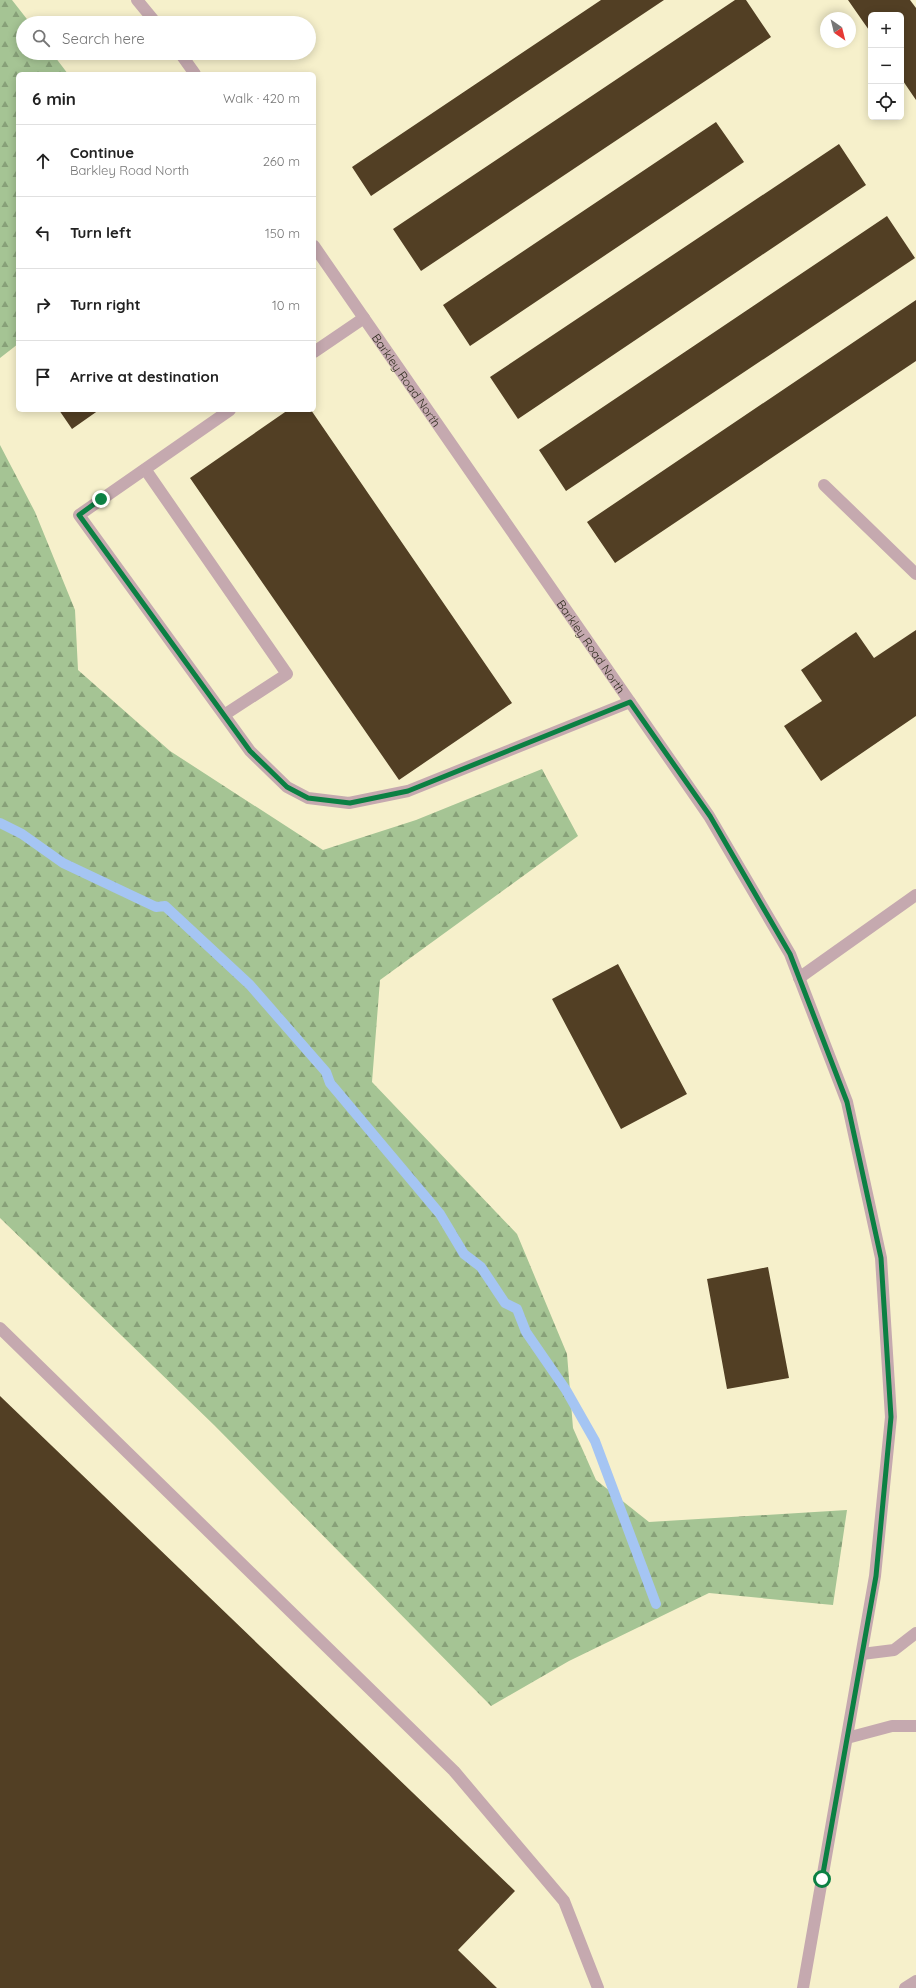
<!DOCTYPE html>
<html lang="en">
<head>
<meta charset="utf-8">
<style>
  :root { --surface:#fff; --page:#f6f6f6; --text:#222; --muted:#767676; --line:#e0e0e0 }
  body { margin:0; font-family:Quicksand,sans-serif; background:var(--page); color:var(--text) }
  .controls { position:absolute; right:12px; top:12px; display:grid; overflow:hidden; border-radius:6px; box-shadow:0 2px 10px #0003 }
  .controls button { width:36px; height:36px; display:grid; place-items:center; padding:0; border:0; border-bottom:1px solid var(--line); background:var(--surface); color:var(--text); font:20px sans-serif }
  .compass { position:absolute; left:820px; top:12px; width:36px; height:36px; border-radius:50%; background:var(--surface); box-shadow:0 2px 10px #0003; rotate:145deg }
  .stop { position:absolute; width:12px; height:12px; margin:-9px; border:3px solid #0b8043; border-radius:50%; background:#fff }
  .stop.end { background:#0b8043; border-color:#fff; box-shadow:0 1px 4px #0008 }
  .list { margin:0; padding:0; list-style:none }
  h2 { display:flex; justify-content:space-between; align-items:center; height:52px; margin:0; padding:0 16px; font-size:17px }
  h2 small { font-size:13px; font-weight:400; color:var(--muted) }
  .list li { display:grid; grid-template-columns:26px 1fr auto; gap:12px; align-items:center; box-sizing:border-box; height:72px; padding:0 16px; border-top:1px solid var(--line) }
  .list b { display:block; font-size:15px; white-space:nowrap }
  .list p { margin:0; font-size:13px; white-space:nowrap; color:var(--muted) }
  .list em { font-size:13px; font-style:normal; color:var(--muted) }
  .icon { flex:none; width:22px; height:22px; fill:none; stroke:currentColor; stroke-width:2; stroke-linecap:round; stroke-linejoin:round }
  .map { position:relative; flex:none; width:916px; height:1988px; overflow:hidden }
  .search { position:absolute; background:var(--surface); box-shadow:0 2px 10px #0003; left:16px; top:16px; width:300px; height:44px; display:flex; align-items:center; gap:10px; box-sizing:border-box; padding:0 14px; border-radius:22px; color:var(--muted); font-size:15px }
  .panel { position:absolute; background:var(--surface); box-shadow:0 2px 10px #0003; left:16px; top:72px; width:300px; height:340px; border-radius:6px }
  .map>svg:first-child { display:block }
  .forest { fill:url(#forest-firs) }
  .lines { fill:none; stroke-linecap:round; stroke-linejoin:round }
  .stream { stroke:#a5c5f3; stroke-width:10 }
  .building { fill:#523f24 }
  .service { stroke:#c5a9af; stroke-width:12 }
  .minor { stroke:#c5a9af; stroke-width:12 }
  .route { stroke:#0b8043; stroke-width:5 }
  .labels { text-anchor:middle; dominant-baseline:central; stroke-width:4; stroke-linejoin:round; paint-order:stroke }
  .street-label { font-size:12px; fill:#322f21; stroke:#fff }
</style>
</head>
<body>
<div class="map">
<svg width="916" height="1988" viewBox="0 0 916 1988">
  <defs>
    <pattern id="forest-firs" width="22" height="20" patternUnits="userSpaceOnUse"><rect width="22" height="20" fill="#a5c494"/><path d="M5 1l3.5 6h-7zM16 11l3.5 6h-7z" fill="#87a078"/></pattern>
  </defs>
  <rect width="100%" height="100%" fill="#f6f0cb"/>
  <path class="forest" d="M0,0H12L30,23H23V53H52L68,74H18V344L0,358Z
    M0,445L35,512L75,610L78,670L170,751L323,850L416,820L542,769L578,836L380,980L372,1082L517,1234L567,1354L573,1428L596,1480L649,1522L847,1510L833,1605L709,1593L569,1661L491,1706L214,1425L0,1218Z"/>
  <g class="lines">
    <path class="stream" d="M0,823L22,834L63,863L156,907L165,906L250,985L326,1072L330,1083L440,1214L464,1254L481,1267L505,1303L517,1309L526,1332L566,1390L595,1441L656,1604"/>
  </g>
  <path class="building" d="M601,0H664L371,196L352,167Z
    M735,0H746L771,37L421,271L393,229Z
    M848,0H910L916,8V100L901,78V15H871V33Z
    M716,122L744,162L470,346L443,305Z
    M839,144L866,185L518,419L490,377Z
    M887,216L915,258L566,491L539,450Z
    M916,300V361L615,563L587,522Z
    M59,410H99L72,429Z
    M288,410H311L512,703L399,780L190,478Z
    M916,630V716L821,781L784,726L822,701L801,670L856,632L874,658Z
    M618,964L687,1094L621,1129L552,999Z
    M768,1267L789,1378L727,1389L707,1279Z
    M0,1396L515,1891L458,1950L497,1988H0Z"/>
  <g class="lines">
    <path class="service" d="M314,352L364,318
      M230,410L79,515L250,751L287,787L308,798L349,803L408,791L630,702
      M145,469L287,674L224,715
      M824,485L916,574
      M799,978L916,895
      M0,1328L454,1771L564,1901L598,1988
      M862,1654L894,1650L916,1633
      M847,1738L892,1726H916
      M905,1988L916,1981"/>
    <g class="minor">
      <path d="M137,0L156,23"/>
      <path d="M180,53L195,74"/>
      <path id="s1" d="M314,246L709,816L790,954L847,1102L881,1258L891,1417L875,1576L803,1988"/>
    </g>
  </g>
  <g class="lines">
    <path class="route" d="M101,499L79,515L250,751L287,787L308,798L350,803L408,791L630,702L710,816L790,954L847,1102L881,1258L891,1417L876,1576L822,1879"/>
  </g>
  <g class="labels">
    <g class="street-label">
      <text stroke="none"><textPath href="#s1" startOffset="163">Barkley Road North</textPath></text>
      <text stroke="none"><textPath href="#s1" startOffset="487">Barkley Road North</textPath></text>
    </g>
  </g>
</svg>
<div class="controls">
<button>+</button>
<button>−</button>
<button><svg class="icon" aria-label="locate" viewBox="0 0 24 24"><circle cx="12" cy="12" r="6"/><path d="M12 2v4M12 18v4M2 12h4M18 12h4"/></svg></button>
</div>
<svg class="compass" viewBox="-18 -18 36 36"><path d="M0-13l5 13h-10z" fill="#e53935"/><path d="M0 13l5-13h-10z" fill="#767676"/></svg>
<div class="stop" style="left:822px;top:1879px"></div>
<div class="stop end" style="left:101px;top:499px"></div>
<div class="search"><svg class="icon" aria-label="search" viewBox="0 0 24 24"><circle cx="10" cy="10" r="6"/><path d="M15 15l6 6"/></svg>Search here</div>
<section class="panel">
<h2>6 min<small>Walk · 420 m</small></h2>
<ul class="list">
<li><svg class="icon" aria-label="ahead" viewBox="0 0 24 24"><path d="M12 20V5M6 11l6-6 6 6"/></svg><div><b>Continue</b><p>Barkley Road North</p></div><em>260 m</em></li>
<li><svg class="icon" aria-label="left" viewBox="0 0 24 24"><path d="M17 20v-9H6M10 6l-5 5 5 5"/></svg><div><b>Turn left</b></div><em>150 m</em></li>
<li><svg class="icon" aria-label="right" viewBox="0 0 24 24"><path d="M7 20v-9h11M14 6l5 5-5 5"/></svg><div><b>Turn right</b></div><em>10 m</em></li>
<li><svg class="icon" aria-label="arrive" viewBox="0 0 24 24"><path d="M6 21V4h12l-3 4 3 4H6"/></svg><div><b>Arrive at destination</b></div></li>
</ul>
</section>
</div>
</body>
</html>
